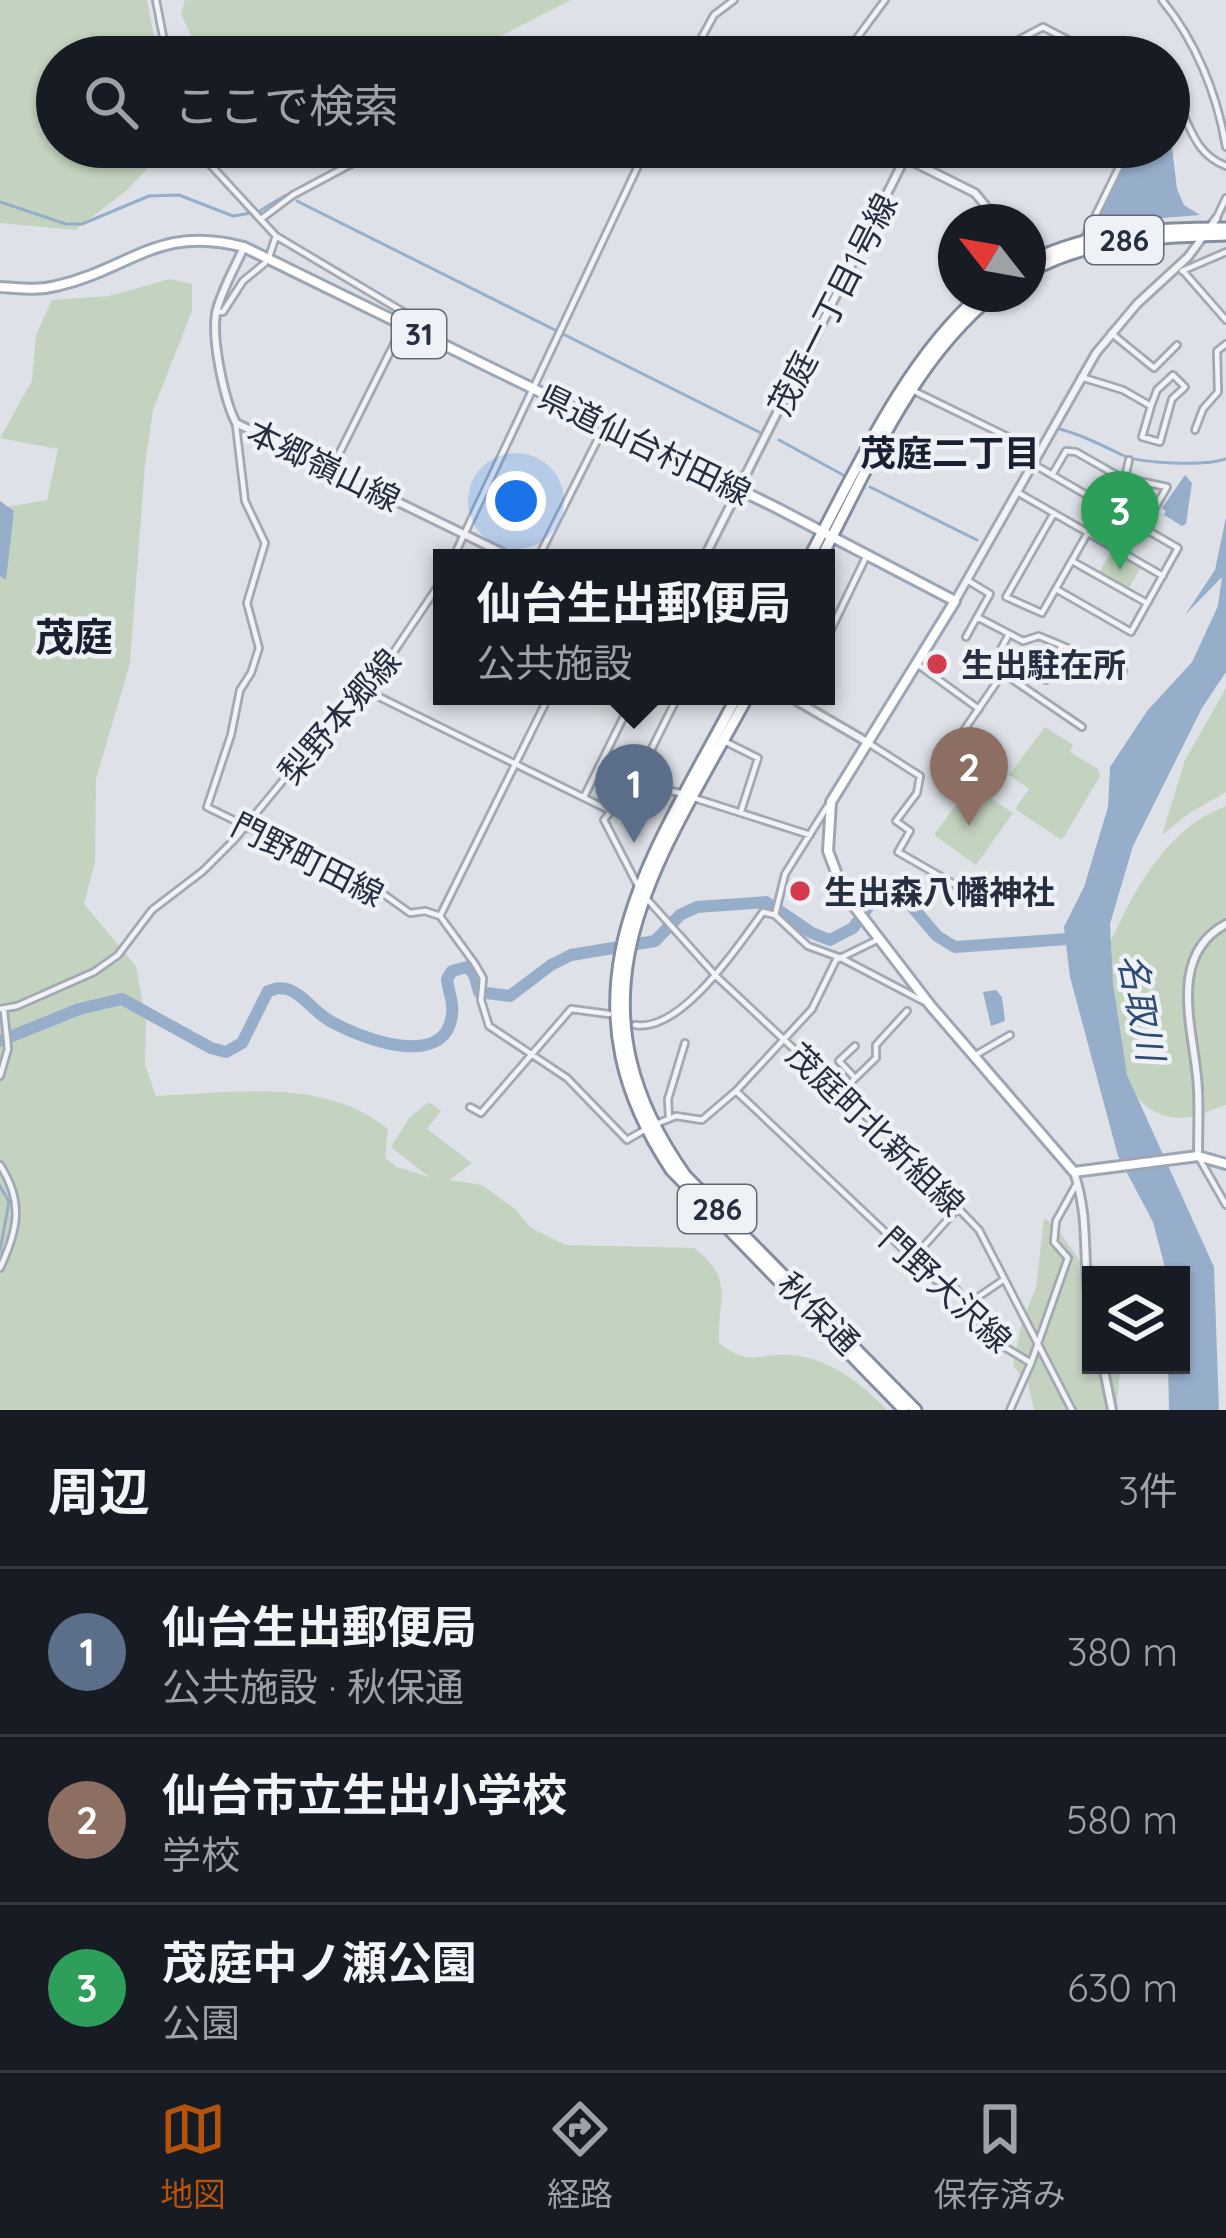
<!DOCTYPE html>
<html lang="ja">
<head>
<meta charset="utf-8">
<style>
  :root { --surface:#171b24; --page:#20242c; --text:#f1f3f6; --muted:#9ea1a6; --line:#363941; --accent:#b45309 }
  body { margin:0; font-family:Quicksand,"Noto Sans JP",sans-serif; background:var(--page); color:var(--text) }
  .controls { position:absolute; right:36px; bottom:36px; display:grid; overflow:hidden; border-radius:0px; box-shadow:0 3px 9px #0004 }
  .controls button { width:108px; height:108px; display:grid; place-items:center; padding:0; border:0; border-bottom:3px solid var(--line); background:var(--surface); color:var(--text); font:60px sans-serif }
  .compass { position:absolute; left:938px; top:204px; width:108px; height:108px; border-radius:50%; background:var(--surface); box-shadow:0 3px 9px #0004; rotate:301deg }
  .you { position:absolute; left:516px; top:501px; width:42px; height:42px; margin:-30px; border:9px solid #fff; border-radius:50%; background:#1a73e8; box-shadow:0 0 0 18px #1a73e833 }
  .badge { display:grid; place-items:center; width:78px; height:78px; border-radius:50%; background:var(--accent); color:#fff; font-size:39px; font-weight:700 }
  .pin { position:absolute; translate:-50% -99px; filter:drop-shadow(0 3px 6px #0008) }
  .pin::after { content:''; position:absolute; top:63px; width:42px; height:36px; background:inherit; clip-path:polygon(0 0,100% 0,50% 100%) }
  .popup { position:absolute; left:433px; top:549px; width:402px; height:156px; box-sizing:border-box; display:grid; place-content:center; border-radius:0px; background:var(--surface); filter:drop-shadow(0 3px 9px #0005); font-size:39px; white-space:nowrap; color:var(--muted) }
  .popup b { font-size:45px; color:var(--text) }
  .popup::after { content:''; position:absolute; left:50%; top:100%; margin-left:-24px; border:24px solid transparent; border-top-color:var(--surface) }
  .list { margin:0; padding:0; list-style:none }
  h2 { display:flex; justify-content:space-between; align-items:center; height:156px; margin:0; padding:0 48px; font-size:51px }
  h2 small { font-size:39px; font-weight:400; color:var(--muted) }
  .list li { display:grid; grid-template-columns:78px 1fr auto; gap:36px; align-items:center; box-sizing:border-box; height:168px; padding:0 48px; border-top:3px solid var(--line) }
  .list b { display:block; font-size:45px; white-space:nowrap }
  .list p { margin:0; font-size:39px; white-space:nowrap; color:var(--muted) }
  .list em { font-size:39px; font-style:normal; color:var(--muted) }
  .icon { flex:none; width:66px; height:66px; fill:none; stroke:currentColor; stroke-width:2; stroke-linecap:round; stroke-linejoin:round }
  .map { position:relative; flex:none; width:1226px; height:1410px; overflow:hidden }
  .search { position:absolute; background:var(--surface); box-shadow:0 3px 9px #0004; left:36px; right:36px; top:36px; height:132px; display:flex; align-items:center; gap:30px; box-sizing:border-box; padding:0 42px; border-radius:66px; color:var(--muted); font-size:45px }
  .sheet { height:660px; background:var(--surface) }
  nav { display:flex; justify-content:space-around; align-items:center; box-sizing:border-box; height:168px; border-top:3px solid var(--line); background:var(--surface); font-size:33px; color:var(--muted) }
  nav a { display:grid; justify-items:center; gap:6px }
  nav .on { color:var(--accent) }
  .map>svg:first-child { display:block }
  .green { fill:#c3d3bf }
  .water { fill:#97aecb }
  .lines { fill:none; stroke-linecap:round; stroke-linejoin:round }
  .stream { stroke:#97aecb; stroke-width:3 }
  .river { stroke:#97aecb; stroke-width:12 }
  .minor-casing { stroke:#a3a9b2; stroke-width:10 }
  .tertiary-casing { stroke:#a3a9b2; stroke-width:12 }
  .primary-casing { stroke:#9da6b5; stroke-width:14 }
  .trunk-casing { stroke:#858ea0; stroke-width:15 }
  .minor { stroke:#f1f3f7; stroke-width:4.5 }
  .tertiary { stroke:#f1f3f7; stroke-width:6 }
  .primary { stroke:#fff; stroke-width:8 }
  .trunk { stroke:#fff; stroke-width:9 }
  .poi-dot { fill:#d43c4e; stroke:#eef1f6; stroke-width:4.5 }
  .labels { text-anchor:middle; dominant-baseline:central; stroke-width:9; stroke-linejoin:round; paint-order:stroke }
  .shield { fill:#eef1f6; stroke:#626977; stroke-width:3 }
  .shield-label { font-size:30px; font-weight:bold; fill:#262f40 }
  .street-label { font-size:33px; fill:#262f40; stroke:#eef1f6 }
  .poi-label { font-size:33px; font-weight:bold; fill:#262f40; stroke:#eef1f6; text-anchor:start }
  .neighbourhood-label { font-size:36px; font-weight:bold; fill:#192031; stroke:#eef1f6 }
  .water-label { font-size:36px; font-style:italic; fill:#2f4c76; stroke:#eef1f6 }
  .quarter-label { font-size:39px; font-weight:bold; fill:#192031; stroke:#eef1f6 }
</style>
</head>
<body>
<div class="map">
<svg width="1226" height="1410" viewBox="0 0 1226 1410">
  <rect width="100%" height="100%" fill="#dee2e8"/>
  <path class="green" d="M0,0H147L158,57H57V147H168L127,190L75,230L0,223Z
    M185,0H571L460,57H215L199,53L181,14Z
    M170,279L192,284V311L153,410L145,464L130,663L96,779L95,862L84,904L136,966L146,1021L145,1065L156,1096C232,1093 324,1077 388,1129L385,1158L397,1167L429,1177L391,1147L409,1118L429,1102L441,1111L427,1129L472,1163L450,1180L482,1185L516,1210L531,1228L566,1245L694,1248C736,1280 717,1299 719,1343C752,1368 755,1353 790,1355C827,1357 863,1384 887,1410H0V508L47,500L58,449L0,438L32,381L36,335L52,300L109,296Z
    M1112,550L1141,567L1128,589L1099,573Z
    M1226,688V792L1188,814L1162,835L1185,760Z
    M1045,727L1073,745L1070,752L1098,769L1100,776L1062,840L1015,809L1029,789L1009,775Z
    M968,788L982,798L985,794L1013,813L976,865L934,835Z
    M1226,806V1105C1212,1109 1196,1118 1181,1118C1115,1117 1109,1023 1096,975C1124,912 1156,832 1226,806Z
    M1044,1218L1056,1227L1091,1277V1365H1121L1116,1410H1034L1028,1383L1013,1366L1022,1322L1036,1288Z"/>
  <path class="water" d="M1169,123L1177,189L1184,205L1200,215L1103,223L1099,219L1134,147H1169Z
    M1185,475L1192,483L1186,524L1182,526L1164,515L1166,511L1162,508Z
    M0,501L14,511L6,580L0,576Z
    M1226,517V672L1202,708L1133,846L1110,924L1113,984L1127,1075L1214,1267L1219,1410H1169L1168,1365H1181V1275H1167L1153,1222L1118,1156L1070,977L1064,927L1084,887L1108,807L1110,767L1147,711L1192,662L1218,606L1222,577L1185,615L1215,570Z
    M996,990L1002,997L1005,1021L991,1026L983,992Z"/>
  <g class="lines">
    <path class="stream" d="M297,201L555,330
      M0,202L66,224H82L149,196L179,195L233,216L258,212L286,195
      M563,334L761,433
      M1060,429C1083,435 1101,445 1122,455C1142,464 1206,466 1226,459
      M779,440L845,476
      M870,487L977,540
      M0,1186L9,1202L0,1251"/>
    <path class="river" d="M0,1041L79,1009L122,999L211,1048L226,1052L242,1043L268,991C276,989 278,987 287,989C304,994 315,1014 332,1022C361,1038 445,1071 452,1015C454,1002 448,991 447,979L452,971L467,967L474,974L479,992L510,996L551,965L571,955L655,941L680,915L697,907L766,902L812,933L830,940L853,928L885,884L897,889L937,936L955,947L1081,938"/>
    <defs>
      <path id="minor" d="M156,0L167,57
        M1162,0C1195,40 1217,93 1226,147
        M691,57L714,15L734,0
        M776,57H788
        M843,57L885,0
        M986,57L1043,27L1101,57
        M1169,96C1191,112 1187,151 1226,166
        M1169,104L1180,111
        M194,147L276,236L269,257
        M592,147L607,154L629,147
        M882,147L905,158L909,147
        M261,219L293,195L383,147
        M1216,219L1226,198
        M276,236L405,313L407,318L332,468
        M1084,239L1129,147
        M1182,271L1226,252
        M1184,272L1226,320
        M216,312H223L243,281L265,263
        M1111,333L1154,368L1177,345
        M1081,377L1123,390L1151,406L1157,390L1173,375L1185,387L1172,399L1160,442L1142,437L1151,406
        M912,390L1039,452
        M236,426L245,501L265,543L247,603L259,648L251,673L240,690L231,735L207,807L382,893L410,913L425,911L440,916L475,964L483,978L481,1000L489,1026L567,1078L627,1140L646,1129
        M1195,430L1203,409L1218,392L1217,351L1226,344
        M1035,465L1178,548L1131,632L1056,589
        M1052,475L1066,451L1076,452L1120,477L1167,487L1145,525
        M1125,478L1129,460
        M1017,492L1163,576
        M1054,513L1006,597L1042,613L1103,506
        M453,558L647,147
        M538,558L605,425
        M1072,561L1145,602
        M977,617L1023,641L1039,636L1123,671
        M1009,634L1001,649L1046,680L1061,647
        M966,637L990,594L967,580
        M826,640L867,555
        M917,664L979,709
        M363,689L611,811L635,783L680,793
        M960,736L1003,673L1082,727
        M726,742L758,758L741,811
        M870,744L920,776L917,793L896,821L910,831L898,852L959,887L963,884L981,899
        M635,782L678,696
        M584,797L634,696
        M691,797L810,835
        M827,807L785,874L775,915L808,946L841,958L923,1001
        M611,811L604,820L640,890
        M647,899L716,976L903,1151L979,1230L1072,1410
        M440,916L549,696
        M0,1009L17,1006L94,972L118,955L152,910L203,871L234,840L333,720L381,671L442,580
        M635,1025C681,1033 739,945 763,912L775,915
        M855,1046L839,1061L855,1078
        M974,1056L1010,1035
        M0,1076L8,1049L4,1011
        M736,1091L812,1009L836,960L879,939
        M841,1092L876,1058V1045L907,1011
        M470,1107L481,1113L571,1009L609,1014
        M669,1119L668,1099L685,1043
        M656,1124L676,1116L702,1120L736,1091L937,1281L956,1289L993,1340L1031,1363L1068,1258L1054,1242L1056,1221L1077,1183
        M1199,1158L1226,1205
        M0,1165C24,1202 18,1230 0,1268
        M914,1257L958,1208
        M968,1304L1003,1280
        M1010,1410L1031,1363"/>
      <path id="tertiary" d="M244,247C235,267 223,288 217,309C210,335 224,399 236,423L513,558
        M704,558L905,158L975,193L999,222
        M955,601L1096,353L1137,304L1188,257L1216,219
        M788,696L867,742
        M1198,1156C1198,1134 1199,1112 1198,1090C1196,1035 1164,957 1226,924
        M1074,1172C1091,1223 1081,1262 1091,1312
        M1103,1365L1112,1410"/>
      <path id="primary" d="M0,287C19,288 37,291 56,286C131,269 158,224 244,247L775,507L955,601L831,802L828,851L844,893L930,1005L1074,1172L1198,1156L1226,1164"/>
      <path id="trunk" d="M1028,262C1093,230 1155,228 1226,228
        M1028,273C1090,238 1157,237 1226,235
        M809,558C856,469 905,360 981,294
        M821,558C870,465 912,361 995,294
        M737,696C651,859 551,990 671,1170L904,1410
        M748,696C658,862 556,994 686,1176L916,1410"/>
    </defs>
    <use href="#minor" class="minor-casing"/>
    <use href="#tertiary" class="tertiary-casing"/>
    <use href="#primary" class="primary-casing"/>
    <use href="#trunk" class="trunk-casing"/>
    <use href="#minor" class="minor"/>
    <use href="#tertiary" class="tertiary"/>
    <use href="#primary" class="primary"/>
    <use href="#trunk" class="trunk"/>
  </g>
  <g class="poi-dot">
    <circle cx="937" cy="664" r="12"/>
    <circle cx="800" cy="891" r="12"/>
  </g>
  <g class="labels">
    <g class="shield">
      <rect x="1085" y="216" width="78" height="48" rx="9"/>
      <rect x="392" y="310" width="54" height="48" rx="9"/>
      <rect x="678" y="1185" width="78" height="48" rx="9"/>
    </g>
    <g class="shield-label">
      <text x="1124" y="240">286</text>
      <text x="419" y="334">31</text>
      <text x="717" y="1209">286</text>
    </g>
    <g class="street-label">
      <text transform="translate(832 304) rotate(-63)">茂庭一丁目1号線</text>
      <text transform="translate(645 444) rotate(26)">県道仙台村田線</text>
      <text transform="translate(324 465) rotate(26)">本郷嶺山線</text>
      <text transform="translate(339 716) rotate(-49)">梨野本郷線</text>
      <text transform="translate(308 859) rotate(27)">門野町田線</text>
      <text transform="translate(876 1129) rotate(44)">茂庭町北新組線</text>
      <text transform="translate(946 1289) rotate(43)">門野大沢線</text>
      <text transform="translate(819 1313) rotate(45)">秋保通</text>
    </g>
    <g class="poi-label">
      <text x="961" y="664">生出駐在所</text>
      <text x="824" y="891">生出森八幡神社</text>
    </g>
    <g class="neighbourhood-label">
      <text x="950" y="452">茂庭二丁目</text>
    </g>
    <g class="water-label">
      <text transform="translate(1142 1007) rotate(79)">名取川</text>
    </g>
    <g class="quarter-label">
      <text x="74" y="636">茂庭</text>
    </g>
  </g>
</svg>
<div class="controls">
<button><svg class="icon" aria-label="layers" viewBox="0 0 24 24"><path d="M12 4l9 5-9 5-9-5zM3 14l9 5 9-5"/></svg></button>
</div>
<svg class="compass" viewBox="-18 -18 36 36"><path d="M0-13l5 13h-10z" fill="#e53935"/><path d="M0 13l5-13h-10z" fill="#9ea1a6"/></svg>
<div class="you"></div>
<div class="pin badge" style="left:634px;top:843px;background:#5c6f8a">1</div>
<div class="popup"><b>仙台生出郵便局</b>公共施設</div>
<div class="pin badge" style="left:969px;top:826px;background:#8d6e63">2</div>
<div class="pin badge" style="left:1120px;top:570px;background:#2e9e5b">3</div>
<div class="search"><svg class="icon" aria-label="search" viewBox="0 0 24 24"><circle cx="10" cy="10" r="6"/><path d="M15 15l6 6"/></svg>ここで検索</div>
</div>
<section class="sheet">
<h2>周辺<small>3件</small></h2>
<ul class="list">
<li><span class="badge" style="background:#5c6f8a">1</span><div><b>仙台生出郵便局</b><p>公共施設 · 秋保通</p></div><em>380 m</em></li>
<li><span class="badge" style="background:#8d6e63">2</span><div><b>仙台市立生出小学校</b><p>学校</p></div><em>580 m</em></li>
<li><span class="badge" style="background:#2e9e5b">3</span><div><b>茂庭中ノ瀬公園</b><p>公園</p></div><em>630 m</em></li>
</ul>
</section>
<nav>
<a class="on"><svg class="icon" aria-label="map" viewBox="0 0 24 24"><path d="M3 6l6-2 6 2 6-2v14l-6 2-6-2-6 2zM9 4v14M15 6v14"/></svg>地図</a>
<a><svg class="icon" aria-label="directions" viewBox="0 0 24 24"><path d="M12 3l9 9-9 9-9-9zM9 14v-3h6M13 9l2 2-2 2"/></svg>経路</a>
<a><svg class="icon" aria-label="saved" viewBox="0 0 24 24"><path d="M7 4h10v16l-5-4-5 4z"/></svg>保存済み</a>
</nav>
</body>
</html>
